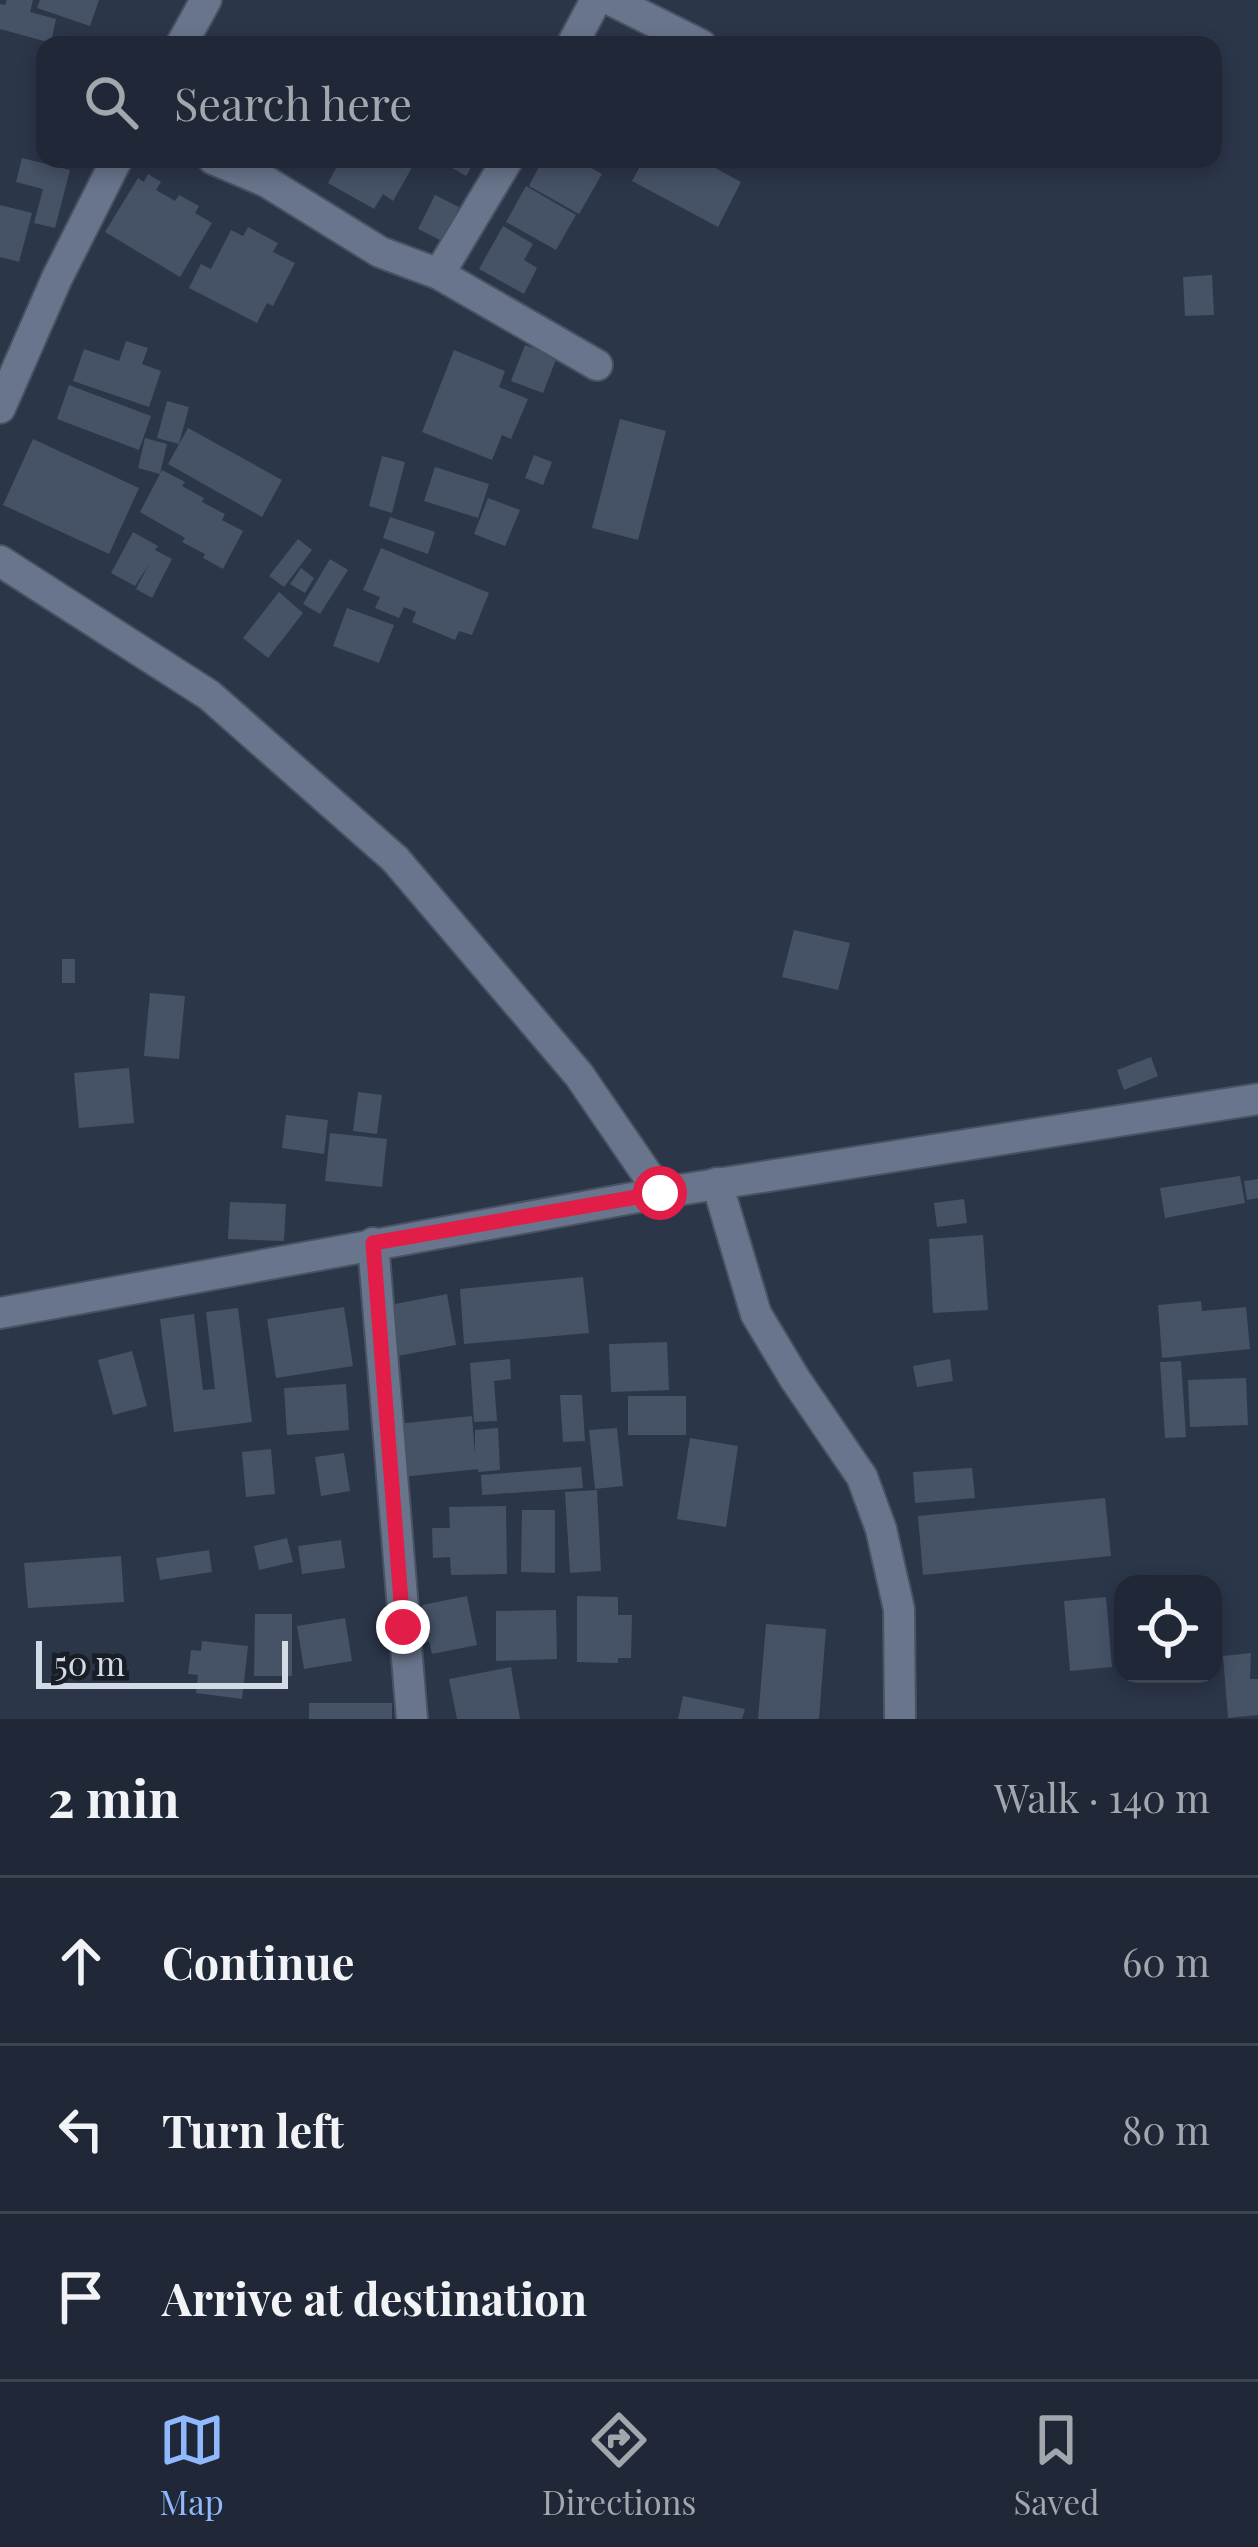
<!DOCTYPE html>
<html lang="en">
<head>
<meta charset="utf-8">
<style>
  :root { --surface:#202837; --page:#28303f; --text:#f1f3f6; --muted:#a2a6ad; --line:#3d4452; --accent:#90b8fd }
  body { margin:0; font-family:"Playfair Display",serif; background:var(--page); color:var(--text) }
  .controls { position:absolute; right:36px; bottom:36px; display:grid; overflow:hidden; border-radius:24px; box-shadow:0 6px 18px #0003 }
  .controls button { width:108px; height:108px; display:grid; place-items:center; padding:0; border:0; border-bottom:3px solid var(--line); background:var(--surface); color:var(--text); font:60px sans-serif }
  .scale { position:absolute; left:36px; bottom:30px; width:252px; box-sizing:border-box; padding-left:12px; border:6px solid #d2dae6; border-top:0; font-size:33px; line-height:42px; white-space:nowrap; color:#d2dae6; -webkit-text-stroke:9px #181d26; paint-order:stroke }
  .stop { position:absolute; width:36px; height:36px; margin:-27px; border:9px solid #e11d48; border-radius:50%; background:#fff }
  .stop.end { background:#e11d48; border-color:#fff; box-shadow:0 3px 12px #0008 }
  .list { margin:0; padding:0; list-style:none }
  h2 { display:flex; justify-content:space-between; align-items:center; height:156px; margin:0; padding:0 48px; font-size:51px }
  h2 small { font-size:39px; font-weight:400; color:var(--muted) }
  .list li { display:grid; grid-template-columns:78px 1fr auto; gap:36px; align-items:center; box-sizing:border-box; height:168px; padding:0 48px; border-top:3px solid var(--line) }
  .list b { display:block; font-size:45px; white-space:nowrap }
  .list em { font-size:39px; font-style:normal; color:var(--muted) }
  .icon { flex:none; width:66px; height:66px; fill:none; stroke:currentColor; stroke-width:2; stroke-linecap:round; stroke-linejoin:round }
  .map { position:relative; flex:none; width:1258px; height:1719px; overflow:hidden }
  .search { position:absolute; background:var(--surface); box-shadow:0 6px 18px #0003; left:36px; right:36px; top:36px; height:132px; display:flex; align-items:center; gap:30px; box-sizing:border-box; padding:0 42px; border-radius:24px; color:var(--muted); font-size:45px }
  .sheet { height:660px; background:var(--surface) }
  nav { display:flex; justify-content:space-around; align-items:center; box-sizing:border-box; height:168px; border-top:3px solid var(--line); background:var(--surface); font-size:33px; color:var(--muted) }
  nav a { display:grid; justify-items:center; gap:6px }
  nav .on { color:var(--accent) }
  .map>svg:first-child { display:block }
  .building { fill:#465266 }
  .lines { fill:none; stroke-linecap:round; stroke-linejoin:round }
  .minor-casing { stroke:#485262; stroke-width:34 }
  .tertiary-casing { stroke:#485262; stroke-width:34 }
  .minor { stroke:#69758c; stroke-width:30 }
  .tertiary { stroke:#69758c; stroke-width:30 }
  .route { stroke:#e11d48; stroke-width:15 }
</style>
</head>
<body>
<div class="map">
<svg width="1258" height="1719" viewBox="0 0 1258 1719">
  <rect width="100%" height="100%" fill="#2b3649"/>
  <path class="building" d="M7,0H33L30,12L56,19L51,43L0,29V4L5,5Z
    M40,0H99L90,26L37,8Z
    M22,158L70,170L55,228L34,223L43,189L16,182Z
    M341,159H405L414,164L393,201L383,194L374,209L328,183Z
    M437,159H472L475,161L466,176Z
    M543,159H575L602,174L579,214L529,186Z
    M644,159H699L741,182L718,227L632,181Z
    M148,174L161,182L156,190L175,201L179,195L199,206L195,213L212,223L180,277L105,232L138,178L144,182Z
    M526,186L576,215L556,250L506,222Z
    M435,195L459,207L442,241L418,229Z
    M0,205L32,213L19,262L0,257Z
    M503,226L533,244L524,260L537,268L524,294L479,269Z
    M248,227L278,243L273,252L295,263L273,306L267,303L257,323L189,288L201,264L211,269L231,230L243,236Z
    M1212,275L1214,315L1185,316L1183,277Z
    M126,341L148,348L142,364L161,371L149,407L73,381L84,349L119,361Z
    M525,345L557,357L543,393L511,381Z
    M454,350L505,371L499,387L528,399L511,439L502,435L492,460L422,432Z
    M69,385L151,416L139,450L57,419Z
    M167,401L189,407L179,444L157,438Z
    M620,419L666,431L638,540L592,528Z
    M188,428L282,480L262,517L168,464Z
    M145,438L167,444L160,474L138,468Z
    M33,439L139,488L109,554L3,505Z
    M534,455L552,462L543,485L525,478Z
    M382,456L405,462L392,513L369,506Z
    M435,467L489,484L478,518L424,501Z
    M162,470L185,482L182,486L204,498L202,502L225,514L222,520L243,531L223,569L203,558L205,554L182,542L185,538L140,512Z
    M488,498L520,510L505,546L474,534Z
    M390,517L435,532L428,554L383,538Z
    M133,532L158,546L155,550L172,559L152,598L136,589L149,564L135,586L111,573Z
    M298,539L312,550L284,587L269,576Z
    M381,548L489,593L472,635L459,631L455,640L412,622L416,612L404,607L399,618L375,608L380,597L363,590Z
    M330,559L348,570L320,614L303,604Z
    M301,568L314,578L305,593L290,584Z
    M279,592L303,613L268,658L243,638Z
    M347,608L394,625L379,663L333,646Z
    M794,930L850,943L838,990L782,977Z
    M62,959H75V983H62Z
    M150,993L185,996L179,1059L144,1056Z
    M1151,1057L1158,1076L1124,1090L1117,1070Z
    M129,1068L134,1123L79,1128L74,1073Z
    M358,1092L382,1095L377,1134L353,1131Z
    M286,1115L328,1120L324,1154L282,1148Z
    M330,1133L387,1139L382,1187L325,1181Z
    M1240,1176L1245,1203L1165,1218L1160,1188Z
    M1258,1179V1198L1247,1200L1244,1181Z
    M964,1199L967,1223L937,1227L934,1203Z
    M230,1202L286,1204L284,1241L228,1239Z
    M983,1235L988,1310L933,1313L929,1239Z
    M583,1277L589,1333L464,1344L460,1289Z
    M447,1294L456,1345L387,1358L379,1307Z
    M1201,1301L1202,1311L1246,1307L1250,1349L1162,1358L1158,1305Z
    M344,1307L353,1366L276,1378L267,1319Z
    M238,1308L252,1422L174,1432L160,1319L194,1314L203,1390L215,1389L206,1312Z
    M667,1342L669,1390L611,1392L609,1344Z
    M132,1351L147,1406L113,1415L98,1360Z
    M510,1359L511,1379L494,1381L497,1421L474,1422L470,1363Z
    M950,1359L953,1381L917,1387L913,1366Z
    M1181,1361L1186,1437L1165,1438L1160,1362Z
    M1246,1378L1248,1425L1190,1427L1188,1380Z
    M346,1384L349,1430L287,1435L284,1388Z
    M560,1395H582L585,1441L563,1442Z
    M628,1396H686V1435H628Z
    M472,1416L475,1454V1430L498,1428L500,1470L478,1472V1469L402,1477L397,1424Z
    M617,1428L623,1486L595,1489L589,1430Z
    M690,1438L738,1446L726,1527L677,1519Z
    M271,1449L275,1494L246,1497L242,1452Z
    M344,1453L350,1491L321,1496L315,1457Z
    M581,1467L583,1488L482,1495L481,1475Z
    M972,1468L975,1498L915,1503L913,1472Z
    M597,1490L601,1571L570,1573L565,1492Z
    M1105,1498L1111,1556L923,1575L918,1516Z
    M506,1506L507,1574L451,1575L450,1557L433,1558L432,1528H450L449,1507Z
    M522,1510H555V1573L521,1572Z
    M287,1538L293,1562L259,1570L254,1546Z
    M341,1540L345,1568L302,1574L298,1546Z
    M209,1550L212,1572L160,1580L156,1558Z
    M121,1556L124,1602L28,1608L24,1563Z
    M467,1596L477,1645L432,1654L429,1641L424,1643L419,1617L425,1616L422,1605Z
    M577,1596L618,1597V1615H632L631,1658H618V1663L577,1662Z
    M1106,1597L1112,1667L1070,1671L1064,1601Z
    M556,1610L557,1659L496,1661V1611Z
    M255,1614H292V1676H254Z
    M345,1618L352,1661L304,1669L297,1626Z
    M766,1624L826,1629L819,1719H758Z
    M202,1641L248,1646L242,1699L196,1693L198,1675L188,1674L191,1650L201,1651Z
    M1251,1653L1250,1679H1258V1715L1228,1718L1223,1656Z
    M511,1667L520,1719H457L449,1679Z
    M683,1696L745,1709L742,1719H678Z
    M309,1703H392V1719H309Z"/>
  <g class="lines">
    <defs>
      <path id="minor" d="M611,0L701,45
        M181,45L206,0
        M572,45L596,0
        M213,159L267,182L380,252L439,274L597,365
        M439,274L508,159
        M0,408L57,278L117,159
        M0,561L209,695L395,859L579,1075L660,1193
        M717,1183L756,1314L795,1379L862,1477L881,1529L899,1609L900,1719
        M373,1243L412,1719"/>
      <path id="tertiary" d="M0,1313L660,1193L1258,1099"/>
    </defs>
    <use href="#minor" class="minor-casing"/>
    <use href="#tertiary" class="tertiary-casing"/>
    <use href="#minor" class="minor"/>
    <use href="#tertiary" class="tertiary"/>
  </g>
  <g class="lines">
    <path class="route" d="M403,1627L373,1243L660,1193"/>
  </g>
</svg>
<div class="controls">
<button><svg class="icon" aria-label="locate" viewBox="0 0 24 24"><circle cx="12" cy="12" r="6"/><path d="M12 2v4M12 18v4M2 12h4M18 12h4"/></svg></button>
</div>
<div class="scale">50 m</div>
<div class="stop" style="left:660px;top:1193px"></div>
<div class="stop end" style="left:403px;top:1627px"></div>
<div class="search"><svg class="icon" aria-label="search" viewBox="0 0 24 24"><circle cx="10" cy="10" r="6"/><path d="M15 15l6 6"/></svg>Search here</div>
</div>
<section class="sheet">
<h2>2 min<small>Walk · 140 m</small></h2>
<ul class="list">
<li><svg class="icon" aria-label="ahead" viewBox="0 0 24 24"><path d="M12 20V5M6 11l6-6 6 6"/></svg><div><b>Continue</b></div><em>60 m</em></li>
<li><svg class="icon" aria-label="left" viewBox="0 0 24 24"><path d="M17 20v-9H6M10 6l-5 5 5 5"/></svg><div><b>Turn left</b></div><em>80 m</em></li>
<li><svg class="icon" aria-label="arrive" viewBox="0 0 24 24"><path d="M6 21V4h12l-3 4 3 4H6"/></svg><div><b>Arrive at destination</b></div></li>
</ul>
</section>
<nav>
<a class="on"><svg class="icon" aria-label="map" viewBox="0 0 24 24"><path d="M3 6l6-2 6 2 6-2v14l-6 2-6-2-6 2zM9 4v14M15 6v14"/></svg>Map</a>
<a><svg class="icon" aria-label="directions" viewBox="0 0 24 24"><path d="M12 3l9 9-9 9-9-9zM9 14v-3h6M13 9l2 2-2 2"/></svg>Directions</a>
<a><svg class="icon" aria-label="saved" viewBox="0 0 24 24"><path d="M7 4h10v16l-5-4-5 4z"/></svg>Saved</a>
</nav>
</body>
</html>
